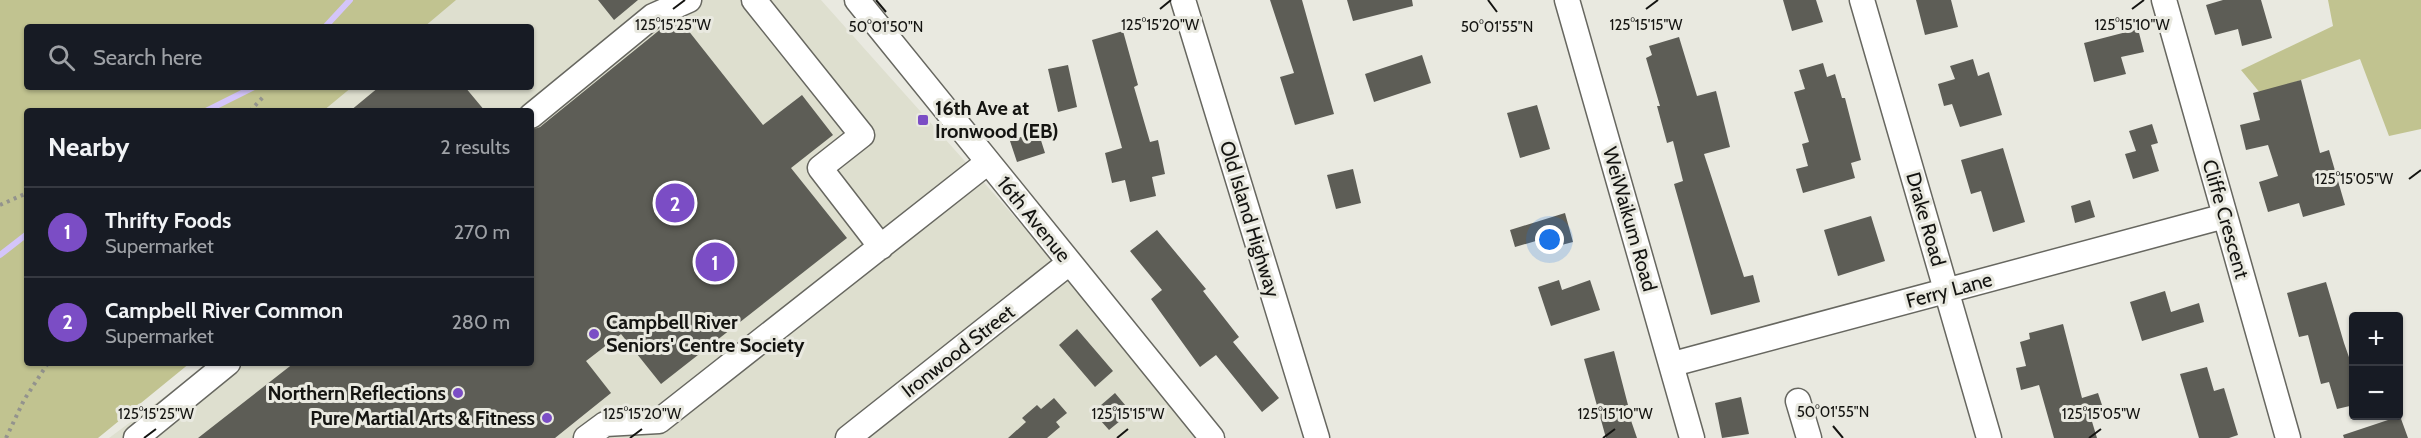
<!DOCTYPE html>
<html lang="en">
<head>
<meta charset="utf-8">
<style>
  :root { --surface:#171b24; --page:#242831; --text:#f1f3f6; --muted:#9ea1a6; --line:#363941; --accent:#7b4dc5 }
  body { margin:0; font-family:Cabin,sans-serif; background:var(--page); color:var(--text) }
  .controls { position:absolute; right:18px; bottom:18px; display:grid; overflow:hidden; border-radius:6px; box-shadow:0 2px 4px #0004 }
  .controls button { width:54px; height:54px; display:grid; place-items:center; padding:0; border:0; border-bottom:2px solid var(--line); background:var(--surface); color:var(--text); font:30px sans-serif }
  .you { position:absolute; left:1550px; top:240px; width:21px; height:21px; margin:-15px; border:4px solid #fff; border-radius:50%; background:#1a73e8; box-shadow:0 0 0 9px #1a73e833 }
  .badge { display:grid; place-items:center; width:39px; height:39px; border-radius:50%; background:var(--accent); color:#fff; font-size:20px; font-weight:700 }
  .pin { position:absolute; translate:-50% -50%; border:3px solid #fff; box-shadow:0 2px 6px #0006 }
  .list { margin:0; padding:0; list-style:none }
  h2 { display:flex; justify-content:space-between; align-items:center; height:78px; margin:0; padding:0 24px; font-size:26px }
  h2 small { font-size:20px; font-weight:400; color:var(--muted) }
  .list li { display:grid; grid-template-columns:39px 1fr auto; gap:18px; align-items:center; box-sizing:border-box; height:90px; padding:0 24px; border-top:2px solid var(--line) }
  .list b { display:block; font-size:22px; white-space:nowrap }
  .list p { margin:0; font-size:20px; white-space:nowrap; color:var(--muted) }
  .list em { font-size:20px; font-style:normal; color:var(--muted) }
  .icon { flex:none; width:33px; height:33px; fill:none; stroke:currentColor; stroke-width:2; stroke-linecap:round; stroke-linejoin:round }
  .map { position:relative; flex:none; width:2421px; height:438px; overflow:hidden }
  .search { position:absolute; background:var(--surface); box-shadow:0 2px 4px #0004; left:24px; top:24px; width:510px; height:66px; display:flex; align-items:center; gap:15px; box-sizing:border-box; padding:0 21px; border-radius:6px; color:var(--muted); font-size:22px }
  .panel { position:absolute; background:var(--surface); box-shadow:0 2px 4px #0004; left:24px; top:108px; width:510px; height:258px; border-radius:6px }
  .map>svg:first-child { display:block }
  .built { fill:#dedfcf }
  .green { fill:#c1c390 }
  .lines { fill:none; stroke-linecap:round; stroke-linejoin:round }
  .stream { stroke:#d4c5fa; stroke-width:6 }
  .building { fill:#5d5d56 }
  .minor-casing { stroke:#676760; stroke-width:27 }
  .path { stroke:#93938d; stroke-width:4; stroke-dasharray:3 4.5; stroke-linecap:butt }
  .minor { stroke:#fff; stroke-width:24 }
  .ticks { fill:none; stroke:#141411; stroke-width:2 }
  .poi-dot { fill:#7b4dc5; stroke:#e9e9e0; stroke-width:2 }
  .labels { text-anchor:middle; dominant-baseline:central; stroke-width:6; stroke-linejoin:round; paint-order:stroke }
  .poi-label { font-size:20px; font-weight:bold; fill:#141411; stroke:#e9e9e0; text-anchor:start }
  .street-label { font-size:20px; fill:#141411; stroke:#e9e9e0 }
  .ticks-label { font-size:15px; text-anchor:middle; fill:#141411; stroke:#e9e9e0; stroke-width:6; stroke-linejoin:round; paint-order:stroke }
</style>
</head>
<body>
<div class="map">
<svg width="2421" height="438" viewBox="0 0 2421 438">
  <rect width="100%" height="100%" fill="#e9e9e0"/>
  <path class="built" d="M426,0H821L1212,438H109L210,363H531V111H270L304,87H531V27H388Z"/>
  <path class="green" d="M0,0H456L424,27H27V87H352L323,111H27V363H190L98,438H0Z
    M2328,0H2421V129L2389,136L2360,59L2261,94L2241,70L2333,26Z"/>
  <g class="lines">
    <path class="stream" d="M325,27L350,0
      M206,111L254,87
      M0,255L27,234"/>
  </g>
  <path class="building" d="M598,0H638L614,20Z
    M1270,0H1302L1334,114L1295,125L1280,77L1294,73Z
    M1347,0H1412L1413,6L1353,21Z
    M1783,0H1816L1823,22L1792,31Z
    M1916,0H1951L1958,27L1925,35Z
    M2223,0H2261L2272,38L2242,46L2238,29L2215,35L2206,5Z
    M680,20L763,125L802,95L833,135L791,168L847,238L661,384L621,334L586,361L611,393L555,438H198L294,363H531V130L540,127L662,28Z
    M2138,29L2144,52L2121,57L2126,74L2094,82L2084,43Z
    M1123,31L1138,85L1134,87L1150,142L1158,140L1165,174L1152,177L1156,196L1130,202L1125,180L1112,183L1105,153L1122,148L1092,40Z
    M1679,37L1697,96L1716,91L1730,147L1704,154L1744,277L1753,275L1760,302L1711,315L1674,184L1683,181L1673,141L1667,143L1657,106H1660L1646,58L1652,55L1649,46Z
    M1422,55L1431,83L1374,102L1365,74Z
    M1973,59L1978,76L1989,72L2002,115L1960,127L1952,104L1944,106L1938,84L1955,79L1950,66Z
    M1823,63L1827,77L1835,74L1842,98H1845L1861,160L1851,163L1855,178L1803,193L1796,169L1808,166L1802,144L1809,142L1794,92L1805,89L1799,70Z
    M1068,65L1077,107L1058,112L1048,69Z
    M2301,80L2320,153L2329,150L2345,205L2303,217L2299,203L2268,212L2259,182L2278,176L2268,145L2246,150L2240,125L2260,120L2253,93Z
    M379,87H465L485,111H350Z
    M1537,105L1550,149L1520,158L1507,113Z
    M2152,124L2158,143L2151,145L2159,171L2133,179L2125,154L2136,151L2129,131Z
    M1038,131L1045,153L1017,162L1010,141Z
    M2003,148L2025,222L1993,232L1981,191L1971,194L1961,160Z
    M1353,169L1361,203L1336,209L1327,175Z
    M2090,200L2095,217L2075,223L2071,206Z
    M1565,213L1573,242L1550,248L1546,238L1515,247L1510,230Z
    M1871,216L1885,261L1838,276L1824,230Z
    M1157,230L1206,289L1203,291L1239,337L1233,342L1279,398L1262,412L1216,355L1200,367L1151,299L1162,290L1130,251Z
    M1559,280L1562,290L1590,280L1600,310L1551,326L1538,287Z
    M2326,282L2344,343L2350,360L2354,359V405L2337,409L2329,382L2321,384L2308,335L2299,337L2287,293Z
    M2165,291L2171,312L2199,303L2204,322L2142,341L2130,302Z
    M2063,324L2082,398L2098,393L2104,411L2090,415L2097,438H2054L2039,385L2021,390L2016,368L2026,366L2020,342L2030,339L2029,333Z
    M1077,329L1113,371L1095,387L1059,345Z
    M1614,351L1628,405L1626,406L1637,438H1606L1584,359Z
    M2207,367L2214,391L2224,388L2238,435L2229,438H2199L2180,374Z
    M1115,393L1131,412L1109,430L1093,412Z
    M1741,397L1749,434L1722,438L1715,403Z
    M1054,398L1067,413L1056,422L1060,427L1047,438H1008L1026,422L1022,418L1037,405L1041,409Z
    M2400,416L2408,438H2344L2343,435Z"/>
  <g class="lines">
    <defs>
      <path id="minor" d="M754,0L862,135L820,168L881,247
        M857,0L1212,438
        M1183,0L1317,438
        M1567,0L1692,438
        M1862,0L1989,438
        M2164,0L2288,438
        M531,116L653,16L689,0
        M1673,364L2225,216
        M1798,401L1809,438
        M136,438L228,363
        M586,438L605,424L659,421L988,162
        M848,438L1069,263"/>
    </defs>
    <use href="#minor" class="minor-casing"/>
    <path class="path" d="M250,111L264,96
      M0,205L27,193
      M6,438L24,400L48,363"/>
    <use href="#minor" class="minor"/>
  </g>
  <path class="ticks" d="M876,0L886,12M1488,0L1497,12M673,9L685,0M1160,9L1171,0M1646,9L1658,0M2132,9L2144,0M2409,179L2421,170M1833,426L1843,438M144,438L156,429M630,438L642,429M1117,438L1128,429M1603,438L1615,429M2089,438L2101,429"/>
  <g class="poi-dot">
    <rect x="917" y="114" width="12" height="12" rx="3"/>
    <circle cx="594" cy="334" r="6"/>
    <circle cx="458" cy="393" r="6"/>
    <circle cx="547" cy="418" r="6"/>
  </g>
  <g class="labels">
    <g class="poi-label">
      <text x="935" y="108">16th Ave at<tspan x="935" dy="23">Ironwood (EB)</tspan></text>
      <text x="606" y="322">Campbell River<tspan x="606" dy="23">Seniors' Centre Society</tspan></text>
      <text x="446" y="393" text-anchor="end">Northern Reflections</text>
      <text x="535" y="418" text-anchor="end">Pure Martial Arts &amp; Fitness</text>
    </g>
    <g class="street-label">
      <text transform="translate(1034 219) rotate(51)">16th Avenue</text>
      <text transform="translate(1250 219) rotate(73)">Old Island Highway</text>
      <text transform="translate(1630 219) rotate(74)">WeiWaikum Road</text>
      <text transform="translate(1926 219) rotate(74)">Drake Road</text>
      <text transform="translate(2226 219) rotate(74)">Cliffe Crescent</text>
      <text transform="translate(1949 290) rotate(-15)">Ferry Lane</text>
      <text transform="translate(958 351) rotate(-38)">Ironwood Street</text>
    </g>
  </g>
  <g class="ticks-label">
    <text x="673" y="30">125°15'25"W</text>
    <text x="1160" y="30">125°15'20"W</text>
    <text x="1646" y="30">125°15'15"W</text>
    <text x="2132" y="30">125°15'10"W</text>
    <text x="886" y="32">50°01'50"N</text>
    <text x="1497" y="32">50°01'55"N</text>
    <text x="2354" y="184">125°15'05"W</text>
    <text x="1833" y="417">50°01'55"N</text>
    <text x="156" y="419">125°15'25"W</text>
    <text x="642" y="419">125°15'20"W</text>
    <text x="1128" y="419">125°15'15"W</text>
    <text x="1615" y="419">125°15'10"W</text>
    <text x="2101" y="419">125°15'05"W</text>
  </g>
</svg>
<div class="controls">
<button>+</button>
<button>−</button>
</div>
<div class="you"></div>
<div class="pin badge" style="left:715px;top:262px">1</div>
<div class="pin badge" style="left:675px;top:203px">2</div>
<div class="search"><svg class="icon" aria-label="search" viewBox="0 0 24 24"><circle cx="10" cy="10" r="6"/><path d="M15 15l6 6"/></svg>Search here</div>
<section class="panel">
<h2>Nearby<small>2 results</small></h2>
<ul class="list">
<li><span class="badge">1</span><div><b>Thrifty Foods</b><p>Supermarket</p></div><em>270 m</em></li>
<li><span class="badge">2</span><div><b>Campbell River Common</b><p>Supermarket</p></div><em>280 m</em></li>
</ul>
</section>
</div>
</body>
</html>
